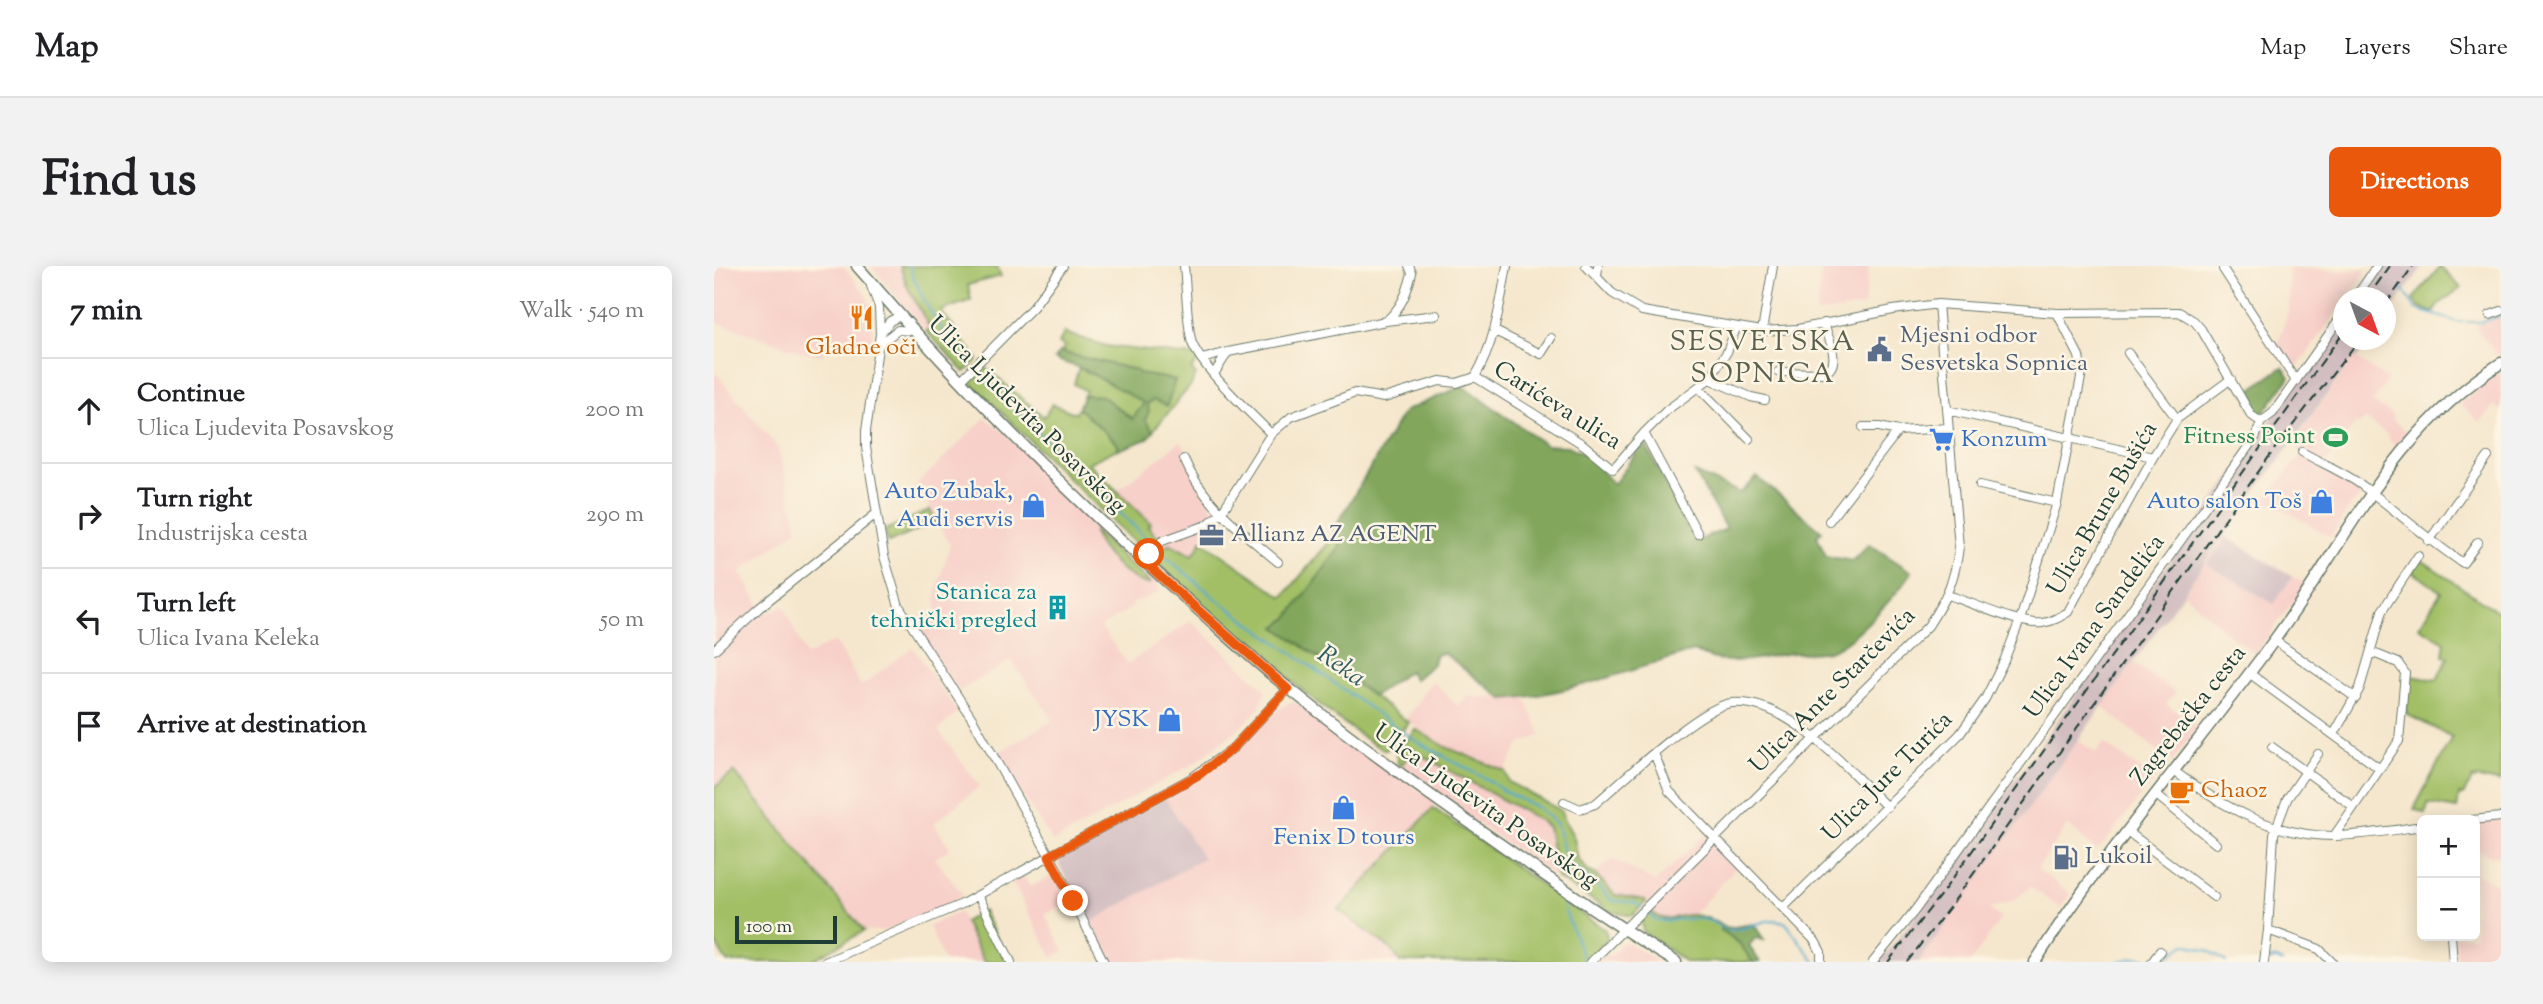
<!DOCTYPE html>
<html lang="en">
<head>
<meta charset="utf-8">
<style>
  :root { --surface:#fff; --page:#f2f2f2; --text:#202124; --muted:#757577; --line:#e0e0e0; --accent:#ea580c }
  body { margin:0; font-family:"Sorts Mill Goudy",serif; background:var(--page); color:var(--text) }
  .controls { position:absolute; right:21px; bottom:21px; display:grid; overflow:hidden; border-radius:10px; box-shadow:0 4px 18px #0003 }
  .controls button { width:63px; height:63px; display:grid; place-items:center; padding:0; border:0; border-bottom:2px solid var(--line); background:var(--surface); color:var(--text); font:35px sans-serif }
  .compass { position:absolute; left:1619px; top:21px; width:63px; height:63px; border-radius:50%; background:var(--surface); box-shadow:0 4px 18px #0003; rotate:139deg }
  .scale { position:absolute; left:21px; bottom:18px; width:102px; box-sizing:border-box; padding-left:7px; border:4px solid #1f3d34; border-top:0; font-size:19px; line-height:24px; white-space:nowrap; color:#1f3d34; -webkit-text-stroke:5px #fcf5e5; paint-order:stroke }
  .stop { position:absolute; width:21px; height:21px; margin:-16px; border:5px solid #ea580c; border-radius:50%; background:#fff }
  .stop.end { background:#ea580c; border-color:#fff; box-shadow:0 2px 7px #0008 }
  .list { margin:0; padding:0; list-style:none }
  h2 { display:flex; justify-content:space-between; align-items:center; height:91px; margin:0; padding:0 28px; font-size:30px }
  h2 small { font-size:23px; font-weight:400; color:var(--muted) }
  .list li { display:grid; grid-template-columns:46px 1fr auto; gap:21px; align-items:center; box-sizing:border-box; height:105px; padding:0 28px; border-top:2px solid var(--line) }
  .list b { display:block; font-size:26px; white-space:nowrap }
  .list p { margin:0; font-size:23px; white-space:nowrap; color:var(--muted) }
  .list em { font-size:23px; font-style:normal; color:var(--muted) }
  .icon { flex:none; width:38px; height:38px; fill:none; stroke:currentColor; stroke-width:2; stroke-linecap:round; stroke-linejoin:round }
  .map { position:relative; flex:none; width:1787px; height:696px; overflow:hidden; border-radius:10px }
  header { display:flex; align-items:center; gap:42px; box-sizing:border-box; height:98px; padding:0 35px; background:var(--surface); border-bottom:2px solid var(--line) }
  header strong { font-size:33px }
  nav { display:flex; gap:38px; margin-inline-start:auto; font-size:24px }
  .intro { display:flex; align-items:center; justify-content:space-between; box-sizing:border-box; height:168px; padding:0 42px }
  h1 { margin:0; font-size:49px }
  .button { padding:18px 32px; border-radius:10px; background:var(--accent); color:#fff; font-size:24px; font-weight:700 }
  main { display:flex; gap:42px; padding:0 42px }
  aside { flex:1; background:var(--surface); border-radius:10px; box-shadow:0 4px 18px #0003 }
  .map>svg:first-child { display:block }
  .built { fill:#f7d0c9 }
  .industrial { fill:#d2bec1 }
  .green { fill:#a2bf66; stroke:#607e4d; stroke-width:2 }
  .forest { fill:#81a65b; stroke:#507248; stroke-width:2 }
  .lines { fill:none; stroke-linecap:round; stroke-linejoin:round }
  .stream { stroke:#53a9d0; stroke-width:2 }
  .minor-casing { stroke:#6a786a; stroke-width:10 }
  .major-casing { stroke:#6a786a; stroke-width:13 }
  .minor { stroke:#fff; stroke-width:8 }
  .major { stroke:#fff; stroke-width:10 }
  .rail { stroke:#1f3d34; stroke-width:2; stroke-dasharray:10 5; stroke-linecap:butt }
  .route { stroke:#ea580c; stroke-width:9 }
  .labels { text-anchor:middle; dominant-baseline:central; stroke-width:5; stroke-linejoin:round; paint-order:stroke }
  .service-label { font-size:24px; fill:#4e5e75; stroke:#fcf5e5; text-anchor:start }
  .food-label { font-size:24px; fill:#c56008; stroke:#fcf5e5 }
  .street-label { font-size:24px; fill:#1f3d34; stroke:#fcf5e5 }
  .leisure-label { font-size:24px; fill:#27864d; stroke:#fcf5e5; text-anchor:end }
  .shop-label { font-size:24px; fill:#366cbe; stroke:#fcf5e5; text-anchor:end }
  .culture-label { font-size:24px; fill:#0d838f; stroke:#fcf5e5; text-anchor:end }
  .water-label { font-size:26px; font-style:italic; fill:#2f5d63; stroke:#fcf5e5 }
  .quarter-label { font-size:28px; letter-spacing:2px; fill:#5b614c; stroke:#fcf5e5 }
</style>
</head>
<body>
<header>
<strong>Map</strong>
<nav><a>Map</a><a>Layers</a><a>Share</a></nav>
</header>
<div class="intro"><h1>Find us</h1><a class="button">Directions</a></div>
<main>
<aside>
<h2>7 min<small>Walk · 540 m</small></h2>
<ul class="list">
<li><svg class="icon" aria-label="ahead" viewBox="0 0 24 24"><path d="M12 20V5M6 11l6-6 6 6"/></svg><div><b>Continue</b><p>Ulica Ljudevita Posavskog</p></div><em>200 m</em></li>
<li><svg class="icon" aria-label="right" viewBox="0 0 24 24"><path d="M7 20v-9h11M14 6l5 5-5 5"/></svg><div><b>Turn right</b><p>Industrijska cesta</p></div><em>290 m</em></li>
<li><svg class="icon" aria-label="left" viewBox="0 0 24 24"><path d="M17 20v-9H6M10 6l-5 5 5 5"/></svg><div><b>Turn left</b><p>Ulica Ivana Keleka</p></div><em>50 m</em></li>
<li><svg class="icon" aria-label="arrive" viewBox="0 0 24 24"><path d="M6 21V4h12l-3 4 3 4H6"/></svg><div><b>Arrive at destination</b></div></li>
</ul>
</aside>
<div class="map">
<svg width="1787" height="696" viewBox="0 0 1787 696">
  <rect width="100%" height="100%" fill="#fcf5e5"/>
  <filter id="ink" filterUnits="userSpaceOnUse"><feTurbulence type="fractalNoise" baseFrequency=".0143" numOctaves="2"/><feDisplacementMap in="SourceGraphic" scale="14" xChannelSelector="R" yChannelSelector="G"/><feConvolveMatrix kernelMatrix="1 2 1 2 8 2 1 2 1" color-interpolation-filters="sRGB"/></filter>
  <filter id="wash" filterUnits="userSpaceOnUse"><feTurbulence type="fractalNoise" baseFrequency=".00686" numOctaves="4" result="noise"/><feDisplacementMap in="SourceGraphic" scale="28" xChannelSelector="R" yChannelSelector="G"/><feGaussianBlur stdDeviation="1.57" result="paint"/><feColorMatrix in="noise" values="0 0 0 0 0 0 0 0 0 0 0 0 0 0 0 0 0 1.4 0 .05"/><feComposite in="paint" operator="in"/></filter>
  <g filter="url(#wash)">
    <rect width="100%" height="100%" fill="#f5e7cd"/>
    <path class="built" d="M0,0H129L150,26L160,47L157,82L129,72L107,89L85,85L0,55Z
      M157,0H186L194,22L216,62L212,65Z
      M1089,0H1155L1150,40L1102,48L1108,2Z
      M1575,2L1632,5L1649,2L1653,5L1634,31L1630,32L1629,37L1580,106L1563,80L1575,43Z
      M1787,52V90L1785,91L1761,60Z
      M1641,91L1673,114L1659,136L1678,149L1680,155L1695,169L1684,181L1674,173V169L1651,153L1646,158L1642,157L1609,200L1650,223L1646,230L1636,240L1617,271L1551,233L1591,185L1579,177Z
      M0,105L64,182L84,263L26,306L51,347L70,340L92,390L121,375L147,420L198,381L244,446L224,464L266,520L220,557L236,582L221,592L249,629L231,640L170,665H150L20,506L0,522Z
      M1787,105V145L1780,139L1766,157L1746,138L1762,123Z
      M271,152L292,168L442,313L446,326L417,338L419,341L386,361L414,398L477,355L552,424L545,442L529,459L484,495L339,576L282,488L339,454L297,394L245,425L203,365L223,347L222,327L236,279L203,218Z
      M467,175L504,255L487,274L486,281L478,289L455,277L451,279L433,260L436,257L402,225Z
      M1511,270L1591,318L1542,388L1511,365L1470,327Z
      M1420,397L1461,427L1452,438L1483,462L1458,496L1388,441Z
      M718,415L744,440L753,430L789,433L811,432L827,469L806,478L791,505L734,482L691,454Z
      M581,436L590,439L631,474L723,537L625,644L678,684L686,696H393L374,658L489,592L451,532L481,515L509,495L564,444L574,437Z
      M1364,474L1382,487L1390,477L1440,513L1387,581L1381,584L1354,559L1323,603L1357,628L1347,642L1316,621L1303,633L1275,643L1287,652L1257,696H1204Z
      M697,484L824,553L834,560L843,612L757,553L687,500Z
      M1787,553V589L1777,590L1761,583V557Z
      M991,569L1022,601L979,649L950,654L943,652L930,634L901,629L881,608L898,593L941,616Z
      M308,607L316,621L342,608L355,635L331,649L350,685L339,692L297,614Z
      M1761,607L1787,620V696H1744L1741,670H1761Z
      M245,646L270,696H230L215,660Z
      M911,676L919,679L944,696H884L891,689H896L904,682L905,678Z"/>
    <path class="industrial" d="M1667,0H1709L1672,52V32H1645Z
      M1629,53L1630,74H1657L1643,92L1640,91L1544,223L1208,691L1204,696H1165L1227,618Z
      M1512,271L1578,311L1560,338L1493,298Z
      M451,532L489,592L374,658L345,598L347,587Z"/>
    <path class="green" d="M186,0H283L287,10L254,19L257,34L227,45L264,94L251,106L212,65L216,62L194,22Z
      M1726,1L1747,22L1725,38L1719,47L1705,41L1699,33Z
      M350,67L392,80L485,91V94L477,103L482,109L477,119L439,165L430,154L432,138L461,114L425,108L421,104L348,87L350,80L345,77Z
      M269,100L330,151L338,138L361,147L364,142L403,177L405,182L374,197L437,257L434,260L444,272L436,282L429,285L424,280L255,115Z
      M365,102L402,120L431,138L419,153L388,130L370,129L372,125L360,118Z
      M216,244L222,256L174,277L171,264Z
      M380,265L436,317C420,321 380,281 380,265Z
      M622,268L627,280L573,353L562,361L694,456L679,479L672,484C659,482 579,419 569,406C558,394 544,371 525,370L464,317L440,293L455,277L478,289L485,281L487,274L569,331Z
      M1706,293L1787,348L1786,516L1763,512L1761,514L1759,512L1749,529H1745L1743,543L1714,538L1712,548L1700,543L1738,471L1692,448L1695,410L1723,414L1734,391L1729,390L1731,376L1705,361L1727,326L1698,305Z
      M701,463L734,482L791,505L795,516L846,544L860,572L864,593L875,606L881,608L901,629L931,634L932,636L918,650L896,645L843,612L834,561L824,553L698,484L687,500L684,498L682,487Z
      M20,506L150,665L95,696H13L0,675V522Z
      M719,542L891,664L894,673L871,696H686L678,684L625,644Z
      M269,645L295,696H270L250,656Z
      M937,645C950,660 963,648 979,649C988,650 999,654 1006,658L1007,664L1025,677L1039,696H972L929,666L927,654Z"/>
    <path class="forest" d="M346,86L421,104L426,108L461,114L453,140L439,134L433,138L435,145L431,154L439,165L433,173L405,184L403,177L364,142L370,129L388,130L418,153L430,137L371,104L341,93Z
      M1569,101L1576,111L1548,149H1545L1532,127Z
      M749,120L832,179L854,180L871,188L900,218L930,176L983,275L1012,263L981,207L1027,227L1043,211L1108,265L1103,270L1112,290L1138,295L1155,278L1198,306C1185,326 1139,377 1117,384C1106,388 1091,386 1079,387C1042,391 1016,404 980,385C918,403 854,429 789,433L730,387L721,389L719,398L700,414L695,405L660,430L562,361L573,353L627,280L620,263L690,145Z
      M1006,658L1014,662L1040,658L1050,674L1041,672L1035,680L1046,696H1039L1025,677L1007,664Z"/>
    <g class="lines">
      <path class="stream" d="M195,0C209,37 230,70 256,99
        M1688,22L1702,43L1743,56H1767L1787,50
        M260,103L438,278
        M445,285L505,335L700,474L774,514L791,526L825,542L843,558L852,593L859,600L881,616L896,633L901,635L919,636L927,641
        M851,616L852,594
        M849,629L851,645L871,696
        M931,644L942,655C959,656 976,650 993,654C1002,656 1009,665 1018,664C1036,664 1056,648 1072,657L1101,696
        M1442,694L1447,695L1471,678L1495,685L1512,696
        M1555,694L1562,693L1568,696
        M1403,696L1423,691L1437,694"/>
    </g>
  </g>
  <g filter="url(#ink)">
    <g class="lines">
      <defs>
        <path id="minor" d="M470,0C472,18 473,61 478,77C490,105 535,145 557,168
          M872,0L898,27L928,45L1048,65L1084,63L1179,44L1224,38L1343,47L1465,46L1480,55L1487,63L1537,149L1547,156
          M1509,3L1582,115
          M883,11L884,0
          M157,20L165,41L166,68
          M1641,32L1663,0
          M1776,49L1787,45
          M186,50L176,55L166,68L152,165V181L170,290L185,340L259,454L343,603L390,696
          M672,55L722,49
          M781,65L827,88L837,72
          M1048,65L1059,0
          M164,79L184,64L199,65
          M1414,87L1463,153
          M488,93L514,86L672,55C688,41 693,27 698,7L695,0
          M1064,106L1110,107C1129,99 1114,72 1110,57
          M500,108L514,86
          M761,111L870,179L899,203L930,167L953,144L995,113L1013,86L1022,62
          M995,113L1037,131L1051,134
          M246,115L319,41L349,0
          M985,122L1035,173
          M1233,144L1439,191
          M1149,161H1165L1184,165L1234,162
          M930,167L984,268
          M1588,186C1609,198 1632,207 1650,221C1684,246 1714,274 1749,297L1764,276
          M470,193C488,237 529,266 564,296
          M1266,219L1343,237
          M1115,255L1184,165
          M1715,275L1774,191
          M429,295L448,275L493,259L508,246L557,168L577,151L641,127L670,132L726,115L743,117L761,111C781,77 786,38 793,0
          M1234,329C1256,336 1308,360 1328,357C1338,356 1346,351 1354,346L1439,191L1463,153L1517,113
          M1560,374L1642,432
          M0,384L45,342L163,247
          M1535,407L1666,503
          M1620,468L1646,422L1668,345L1704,290
          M1558,481L1640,541
          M940,487L955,525L1101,675L1107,686V696
          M1604,488L1573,533L1560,568L1554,664L1605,683L1618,696
          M1460,505C1507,540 1561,571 1622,570C1651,569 1680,564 1708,560
          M1441,528L1502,578
          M850,536L866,543L881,538C907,516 988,439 1018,437C1075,432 1135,505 1173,541
          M1758,554L1787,551
          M1413,565L1500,631
          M1620,570L1685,475L1691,407L1684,397L1657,386
          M264,629L297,696
          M1070,641L1246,468L1271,433L1290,395L1306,354L1343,237L1368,106L1365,90L1343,47
          M1737,670L1739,696
          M111,696L248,638L476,513L519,482L574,423
          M877,696L1214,360C1232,332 1241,315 1245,281L1224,38
          M1159,696L1202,643L1542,170L1547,156L1559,147L1630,47
          M1438,696L1446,685
          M1550,696L1554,664"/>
        <path id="major" d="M143,0C247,121 359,233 479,339C511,367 543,398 577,424C639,474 704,521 769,566C833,611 896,656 962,696
          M1321,696C1393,582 1482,481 1561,373C1635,272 1676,168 1787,97"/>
      </defs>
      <use href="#minor" class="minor-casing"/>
      <use href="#major" class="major-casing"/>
      <use href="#minor" class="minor"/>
      <use href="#major" class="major"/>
      <path class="rail" d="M1653,32L1676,0
        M1672,38L1699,0
        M1174,696L1228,627L1630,65
        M1193,696L1238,638L1562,181L1645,74"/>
    </g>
  </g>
  <g class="lines" filter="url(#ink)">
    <path class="route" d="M359,635L335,590L486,508L519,482L574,423L429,295L435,288"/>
  </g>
  <defs>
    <symbol id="restaurant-bare" viewBox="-9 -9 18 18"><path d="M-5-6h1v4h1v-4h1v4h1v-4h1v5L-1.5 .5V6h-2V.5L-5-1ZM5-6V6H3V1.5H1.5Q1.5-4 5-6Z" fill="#e8710a" stroke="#fcf5e5" stroke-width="2.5" paint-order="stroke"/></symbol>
    <symbol id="civic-bare" viewBox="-9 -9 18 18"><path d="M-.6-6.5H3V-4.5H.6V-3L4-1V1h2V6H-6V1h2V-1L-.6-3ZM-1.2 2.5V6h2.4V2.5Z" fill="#5c6f8a" stroke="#fcf5e5" stroke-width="2.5" paint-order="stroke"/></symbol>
    <symbol id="stadium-bare" viewBox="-9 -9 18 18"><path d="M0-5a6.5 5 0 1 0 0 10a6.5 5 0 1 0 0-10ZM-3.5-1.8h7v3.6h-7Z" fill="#2e9e5b" stroke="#fcf5e5" stroke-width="2.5" paint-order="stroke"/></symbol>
    <symbol id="supermarket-bare" viewBox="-9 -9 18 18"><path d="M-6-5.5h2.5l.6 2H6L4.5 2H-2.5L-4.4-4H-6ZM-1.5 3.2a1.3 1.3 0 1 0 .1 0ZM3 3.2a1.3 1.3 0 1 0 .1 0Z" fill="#3f7fe0" stroke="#fcf5e5" stroke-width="2.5" paint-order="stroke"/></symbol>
    <symbol id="shop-bare" viewBox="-9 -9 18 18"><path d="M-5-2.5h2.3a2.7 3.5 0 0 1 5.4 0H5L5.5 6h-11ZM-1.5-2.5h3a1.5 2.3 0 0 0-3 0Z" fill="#3f7fe0" stroke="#fcf5e5" stroke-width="2.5" paint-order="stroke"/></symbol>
    <symbol id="office-bare" viewBox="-9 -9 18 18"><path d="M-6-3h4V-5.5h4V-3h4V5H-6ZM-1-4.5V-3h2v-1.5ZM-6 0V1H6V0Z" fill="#5c6f8a" stroke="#fcf5e5" stroke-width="2.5" paint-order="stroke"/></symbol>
    <symbol id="building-bare" viewBox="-9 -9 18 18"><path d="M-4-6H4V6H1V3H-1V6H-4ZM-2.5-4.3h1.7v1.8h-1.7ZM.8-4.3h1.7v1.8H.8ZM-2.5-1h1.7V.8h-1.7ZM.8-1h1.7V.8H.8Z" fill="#0f9aa8" stroke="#fcf5e5" stroke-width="2.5" paint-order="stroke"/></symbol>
    <symbol id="cafe-bare" viewBox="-9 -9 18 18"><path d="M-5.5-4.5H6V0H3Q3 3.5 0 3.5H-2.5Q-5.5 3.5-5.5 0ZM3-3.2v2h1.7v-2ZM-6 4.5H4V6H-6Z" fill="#e8710a" stroke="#fcf5e5" stroke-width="2.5" paint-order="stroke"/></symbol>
    <symbol id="fuel-bare" viewBox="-9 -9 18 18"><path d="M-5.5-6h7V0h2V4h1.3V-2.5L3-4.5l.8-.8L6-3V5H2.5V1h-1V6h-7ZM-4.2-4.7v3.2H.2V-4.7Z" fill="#5c6f8a" stroke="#fcf5e5" stroke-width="2.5" paint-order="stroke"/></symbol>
  </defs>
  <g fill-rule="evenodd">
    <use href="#restaurant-bare" x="130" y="34" width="35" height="35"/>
    <use href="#civic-bare" x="1148" y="66" width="35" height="35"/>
    <use href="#stadium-bare" x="1604" y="154" width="35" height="35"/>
    <use href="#supermarket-bare" x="1210" y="156" width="35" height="35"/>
    <use href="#shop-bare" x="1590" y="218" width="35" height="35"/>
    <use href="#shop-bare" x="302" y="222" width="35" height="35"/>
    <use href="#office-bare" x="480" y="252" width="35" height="35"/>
    <use href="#building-bare" x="326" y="324" width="35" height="35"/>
    <use href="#shop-bare" x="438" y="436" width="35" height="35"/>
    <use href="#cafe-bare" x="1450" y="508" width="35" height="35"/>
    <use href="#shop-bare" x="612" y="524" width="35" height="35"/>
    <use href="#fuel-bare" x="1334" y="574" width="35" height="35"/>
  </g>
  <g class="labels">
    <g class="service-label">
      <text x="1186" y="70">Mjesni odbor<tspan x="1186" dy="28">Sesvetska Sopnica</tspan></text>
      <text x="517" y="269">Allianz AZ AGENT</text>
      <text x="1371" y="591">Lukoil</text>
    </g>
    <g class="food-label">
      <text x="147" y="82">Gladne oči</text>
      <text x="1487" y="525" text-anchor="start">Chaoz</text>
    </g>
    <g class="street-label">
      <text transform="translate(843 140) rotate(32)">Carićeva ulica</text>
      <text transform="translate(312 149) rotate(45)">Ulica Ljudevita Posavskog</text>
      <text transform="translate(1389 243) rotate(-60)">Ulica Brune Bušića</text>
      <text transform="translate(1381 361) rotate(-54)">Ulica Ivana Sandelića</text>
      <text transform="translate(1119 425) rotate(-45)">Ulica Ante Starčevića</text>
      <text transform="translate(1475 450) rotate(-52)">Zagrebačka cesta</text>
      <text transform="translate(1174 511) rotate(-45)">Ulica Jure Turića</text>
      <text transform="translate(771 541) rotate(35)">Ulica Ljudevita Posavskog</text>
    </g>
    <g class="leisure-label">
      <text x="1601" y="171">Fitness Point</text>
    </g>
    <g class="shop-label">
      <text x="1247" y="174" text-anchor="start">Konzum</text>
      <text x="299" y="226">Auto Zubak,<tspan x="299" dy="28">Audi servis</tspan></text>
      <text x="1588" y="236">Auto salon Toš</text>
      <text x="435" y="454">JYSK</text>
      <text x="630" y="572" text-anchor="middle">Fenix D tours</text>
    </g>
    <g class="culture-label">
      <text x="323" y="327">Stanica za<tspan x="323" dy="28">tehnički pregled</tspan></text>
    </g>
    <g class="water-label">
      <text transform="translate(627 401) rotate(35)">Reka</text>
    </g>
    <g class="quarter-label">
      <text x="1049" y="77">SESVETSKA<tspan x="1049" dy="32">SOPNICA</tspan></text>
    </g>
  </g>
</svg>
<div class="controls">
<button>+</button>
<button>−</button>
</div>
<svg class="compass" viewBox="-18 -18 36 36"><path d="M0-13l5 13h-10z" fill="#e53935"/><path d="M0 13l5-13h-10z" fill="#757577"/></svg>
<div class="scale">100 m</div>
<div class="stop" style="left:435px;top:288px"></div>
<div class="stop end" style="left:359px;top:635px"></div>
</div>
</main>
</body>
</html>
